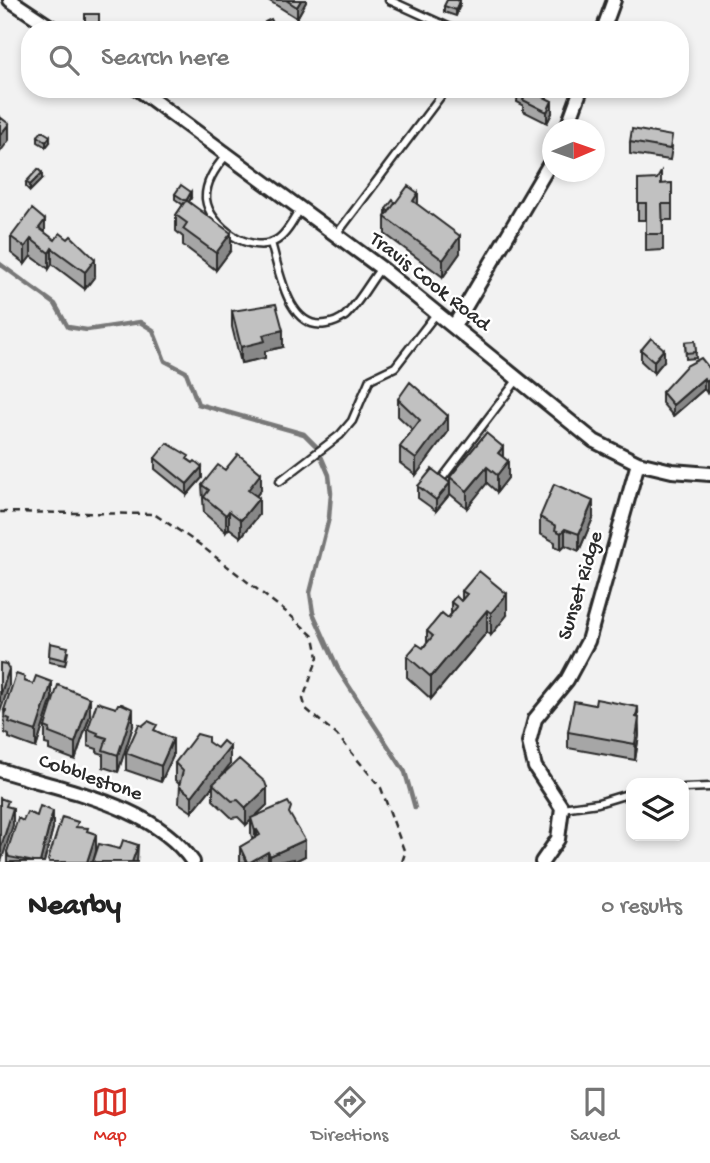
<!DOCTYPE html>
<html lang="en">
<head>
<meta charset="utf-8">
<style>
  :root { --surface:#fff; --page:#f6f6f6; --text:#222; --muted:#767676; --line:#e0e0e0; --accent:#d93025 }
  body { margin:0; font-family:"Gochi Hand",sans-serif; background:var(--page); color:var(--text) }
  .controls { position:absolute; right:21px; bottom:21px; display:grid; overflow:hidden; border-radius:14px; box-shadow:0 4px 10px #0003 }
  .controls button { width:63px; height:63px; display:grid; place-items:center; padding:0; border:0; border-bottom:2px solid var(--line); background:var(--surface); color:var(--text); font:35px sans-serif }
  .compass { position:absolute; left:542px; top:119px; width:63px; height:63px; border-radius:50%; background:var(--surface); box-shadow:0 4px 10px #0003; rotate:88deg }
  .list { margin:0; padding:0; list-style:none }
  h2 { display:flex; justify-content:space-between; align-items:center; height:91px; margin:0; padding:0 28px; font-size:30px }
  h2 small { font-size:23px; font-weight:400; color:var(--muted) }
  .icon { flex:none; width:38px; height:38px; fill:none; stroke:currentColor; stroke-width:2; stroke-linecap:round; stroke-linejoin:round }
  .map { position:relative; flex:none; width:710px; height:862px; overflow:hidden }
  .search { position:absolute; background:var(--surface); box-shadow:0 4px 10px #0003; left:21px; right:21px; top:21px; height:77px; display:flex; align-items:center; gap:18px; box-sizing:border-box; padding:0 24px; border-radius:28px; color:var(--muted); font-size:26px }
  .sheet { height:203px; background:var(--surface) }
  nav { display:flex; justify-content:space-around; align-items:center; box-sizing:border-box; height:98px; border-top:2px solid var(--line); background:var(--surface); font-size:19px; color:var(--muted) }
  nav a { display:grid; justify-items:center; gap:4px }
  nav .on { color:var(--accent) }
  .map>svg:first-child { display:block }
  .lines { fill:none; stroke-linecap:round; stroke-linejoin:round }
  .stream { stroke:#787878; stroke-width:4.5 }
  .lane-casing { stroke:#2b2b2b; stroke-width:11 }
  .street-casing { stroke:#2b2b2b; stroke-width:18 }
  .path { stroke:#2b2b2b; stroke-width:2.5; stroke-dasharray:7 5; stroke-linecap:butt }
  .lane { stroke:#fff; stroke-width:6 }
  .street { stroke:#fff; stroke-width:12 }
  .wall { fill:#a6a6a6; stroke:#2b2b2b; stroke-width:2 }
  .shaded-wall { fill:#878787; stroke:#2b2b2b; stroke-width:2 }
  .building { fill:#c1c1c1; stroke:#2b2b2b; stroke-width:2 }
  .labels { text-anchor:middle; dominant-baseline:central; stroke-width:5; stroke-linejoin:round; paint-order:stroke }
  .street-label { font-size:21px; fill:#2b2b2b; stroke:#fff }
</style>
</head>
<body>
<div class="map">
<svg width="710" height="862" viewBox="0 0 710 862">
  <rect width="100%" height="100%" fill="#f2f2f2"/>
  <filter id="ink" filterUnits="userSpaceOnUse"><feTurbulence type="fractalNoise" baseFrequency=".0143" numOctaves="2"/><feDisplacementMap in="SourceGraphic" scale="14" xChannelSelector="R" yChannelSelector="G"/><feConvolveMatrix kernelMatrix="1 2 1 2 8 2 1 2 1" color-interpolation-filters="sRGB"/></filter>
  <g filter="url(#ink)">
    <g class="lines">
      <path class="stream" d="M0,264L55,304L68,327L87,330L140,322L153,330L165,361L186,372L198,404L304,434L317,447L329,475L331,493L329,518L310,593L313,613L339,671L405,772L415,808"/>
      <defs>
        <path id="lane" d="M389,0L455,30
          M226,156C215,168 205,182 206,199C209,226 251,256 277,240C287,234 294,219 300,209
          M336,235L446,89
          M271,243C279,269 288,331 326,324C333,323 340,320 345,316C359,303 369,283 381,268
          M444,476L518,379
          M280,481L340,435L352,421L370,379L395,367L436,314
          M684,788L710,787
          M562,808L598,803L631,793"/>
        <path id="street" d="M10,0L55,30
          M603,30L614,0
          M138,89L381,268L594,441L638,463L672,471L710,474
          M566,130L581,89
          M454,326L552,160
          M0,770C64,791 153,804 193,862
          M542,862L558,839L562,808L535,767L529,742L535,719L567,680L588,641L638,463"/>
      </defs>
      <use href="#lane" class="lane-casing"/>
      <use href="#street" class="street-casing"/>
      <path class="path" d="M0,512L154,514L199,544L290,615L314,637L318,657L303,699L306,709L337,735L381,788L405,853L402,862"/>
      <use href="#lane" class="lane"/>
      <use href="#street" class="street"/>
    </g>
    <path class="wall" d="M268,0H306V2L297,18Z
      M460,0V4L456,16L444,12V6Z
      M85,14H99V29H85Z
      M518,89L552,113L547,123L523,111V105L517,102Z
      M38,136L50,142L46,147L38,142Z
      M630,142L672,147L670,160L630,154Z
      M42,179L30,191L26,187V182Z
      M638,180L661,184L672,183V220H663V250L646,251V220H638Z
      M175,194L191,198L189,202L231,250L216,270L183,245V237L176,231V215L183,205L175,199Z
      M395,203L418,206L460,253L443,277L385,234V217L386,215V209Z
      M45,233L95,276L85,289L52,264L49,269L31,256L25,264L11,253V237Z
      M232,311L283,347L265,351V358L241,363L232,327Z
      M695,341L696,358L686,359L685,342Z
      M641,350L664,361L654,373L641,361Z
      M710,369L707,393L704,389L673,416L662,403V392Z
      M398,399L448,432L416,475L400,463V447L413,430L398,416Z
      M503,457L508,478L497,492L487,483L467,508L450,494V477Z
      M155,458L189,460L193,463L202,478L187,495L155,469Z
      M225,470L261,490L256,496L259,515L241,537L229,528L226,532L204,513L202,485Z
      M418,486L450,494L436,511L418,498Z
      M540,517L593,518L579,551L565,545L561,549L555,546V542L540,534Z
      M462,591L507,615L491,635L487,632L431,699L407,677V656L423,648L427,642V631L448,618L451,614V602L461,601L462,599Z
      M50,643L68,652L65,665L49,662Z
      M25,681L52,698L36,748L9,738V735L5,733L4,710Z
      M90,715L75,760L49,750V745L45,744V727Z
      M638,718L639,735L635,760L568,748V732Z
      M133,726L118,772L103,767V754L97,752V749L88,746V729Z
      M157,732L173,756L161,782L126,770V753Z
      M208,742L230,764L221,776L267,805L255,816L291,817L305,856L294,862H240V847L253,840L251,834V820L246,825L238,817L232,818L213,800V786L192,812L179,803L180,785L175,780V763Z
      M23,821L53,828L44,862H7V852Z"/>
    <path class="shaded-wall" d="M301,0H306V2L297,18V7Z
      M459,0L460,4L456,16V10Z
      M552,101V113L547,123V112Z
      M9,124V140L0,152V135Z
      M50,136V142L46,147V142Z
      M42,173V179L30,191V185Z
      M191,192V198L186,207V201Z
      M418,193V210L413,201Z
      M45,220V236L39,228Z
      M231,233V250L216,270V253Z
      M460,236V253L443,277V260Z
      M31,239V256L25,264V247Z
      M52,248V264L49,269V253Z
      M95,259V276L85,289V272Z
      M283,330V347L265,351V358L241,363V347L263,335Z
      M664,349V361L654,373V361Z
      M704,378V389L673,416V405Z
      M710,379V391L707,393V382Z
      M448,416V432L416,475V459Z
      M503,447V463L498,453Z
      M508,461V478L497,492V475Z
      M202,467V478L187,495V484Z
      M487,467V483L467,508V491Z
      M261,473V490L248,506V490Z
      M450,483V494L436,511V500Z
      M259,498V515L241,537V520Z
      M593,501V518L579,551V534Z
      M229,511V528L226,532V515Z
      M565,529V545L561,549V533Z
      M507,594V615L491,635V613Z
      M487,610V632L431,699V677Z
      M9,669V686L0,712V696Z
      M52,682V698L36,748V731Z
      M90,698V715L75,760V743Z
      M638,707L639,735L635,760L636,717Z
      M133,709V726L118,772V755Z
      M173,739V756L161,782V766Z
      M230,747V764L214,785L213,784V786L192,812V796Z
      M267,788V805L246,825V808Z
      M13,808V825L1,862V847Z
      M53,811V828L44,862H40Z
      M257,830V846L255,848V831Z
      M96,834V851L93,862H87Z
      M305,840V856L293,862H270V856Z
      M138,845L137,862H132Z
      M268,852V862H250Z"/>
    <path class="building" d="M286,0H301L297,7Z
      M447,0H459L456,10L444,6Z
      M85,14H99V23H85Z
      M271,19L274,25L268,28L265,22Z
      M518,89H528L552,101L547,112L523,100L525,95L517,91Z
      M0,117L9,124L0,135Z
      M632,129L672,136L670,149L630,142Z
      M42,131L50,136L46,142L38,136Z
      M38,169L42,173L30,185L26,182Z
      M661,172V184L672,183V204H662L663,234H646V203H638V180L657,179Z
      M181,185L191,192L186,201L175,194Z
      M408,186L418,193L413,201L460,236L443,260L385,217Z
      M186,200L231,233L216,253L183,229L187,223L176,215Z
      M393,200L395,203L389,212L386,209Z
      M32,209L45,220L39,228L55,240L60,233L68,239L71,236L95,259L85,272L52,248L49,253L31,239L25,247L11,237Z
      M276,304L283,330L263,335L265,341L241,347L232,311Z
      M651,338L664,349L654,361L641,350Z
      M695,341L696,352L686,353L685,342Z
      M701,358L710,369V379L707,382L704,378L673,405L662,392L686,366Z
      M410,382L448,416L416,459L400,447L420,420L398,399Z
      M486,433L503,447L498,453L508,461L497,475L487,467L467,491L450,477Z
      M167,443L189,456L187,459L193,463L195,461L202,467L187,484L155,458Z
      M238,454L261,473L248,490L259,498L241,520L229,511L226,515L204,497L209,490L202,485L218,465L225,470Z
      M432,469L450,483L436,500L418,486Z
      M554,484L593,501L579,534L565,529L561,533L555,530L556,526L540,517Z
      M479,571L507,594L491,613L487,610L431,677L407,656L417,644L423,648L433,636L427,631L442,613L448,618L457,607L451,602L456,596L461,601L467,594L462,591Z
      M50,643L68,647L65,660L49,656Z
      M0,663L6,664L9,669L0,696Z
      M16,674L25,677L24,681L33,684L36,676L52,682L36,731L9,722L10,719L5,717L6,710H4Z
      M58,685L90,698L75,743L49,733L50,729L45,727Z
      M596,699L638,707L636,717L639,718L635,744L568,732L574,701L595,705Z
      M97,702L116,708L118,704H122L133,709L118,755L103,750L107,738L97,735L98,733L88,729Z
      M148,721L157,725L154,730L173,739L161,766L126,753L139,724L142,726Z
      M197,734L208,737V742L217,748L223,741L230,747L192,796L179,786L183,771L175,763Z
      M239,759L265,782L267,788L246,808L238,800L232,801L213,784Z
      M0,798L8,801L6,806L13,808L1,847H0Z
      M288,802L291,807L289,813L305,840L270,856L268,852L250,862H247L240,847L260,835L257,830L255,831L251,818Z
      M40,806L53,811L40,862H34L9,857L7,852L18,818L23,821L27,812L37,816Z
      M62,817L78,822L76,827L88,828L87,831L96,834L87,862H49L48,860Z
      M123,840L138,845L132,862H93L99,844L120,849Z
      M294,859V862H277Z"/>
  </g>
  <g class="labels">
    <g class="street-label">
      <text transform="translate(429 283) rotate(38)">Travis Cook Road</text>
      <text transform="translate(582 586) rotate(-73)">Sunset Ridge</text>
      <text transform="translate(90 779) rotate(19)">Cobblestone</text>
    </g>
  </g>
</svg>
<div class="controls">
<button><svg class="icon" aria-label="layers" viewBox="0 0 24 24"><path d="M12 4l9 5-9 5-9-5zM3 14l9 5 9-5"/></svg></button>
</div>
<svg class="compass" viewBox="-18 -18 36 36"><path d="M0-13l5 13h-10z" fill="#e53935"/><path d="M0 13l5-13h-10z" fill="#767676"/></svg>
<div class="search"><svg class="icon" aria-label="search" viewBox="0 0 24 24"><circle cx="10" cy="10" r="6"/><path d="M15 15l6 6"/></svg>Search here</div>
</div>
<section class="sheet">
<h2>Nearby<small>0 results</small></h2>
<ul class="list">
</ul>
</section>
<nav>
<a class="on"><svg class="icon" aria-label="map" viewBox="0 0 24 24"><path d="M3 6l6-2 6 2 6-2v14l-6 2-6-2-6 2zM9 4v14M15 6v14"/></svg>Map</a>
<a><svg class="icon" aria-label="directions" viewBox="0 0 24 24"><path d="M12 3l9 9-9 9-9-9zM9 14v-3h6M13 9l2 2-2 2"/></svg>Directions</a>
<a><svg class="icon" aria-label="saved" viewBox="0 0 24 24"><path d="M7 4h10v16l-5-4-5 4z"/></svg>Saved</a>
</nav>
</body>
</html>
